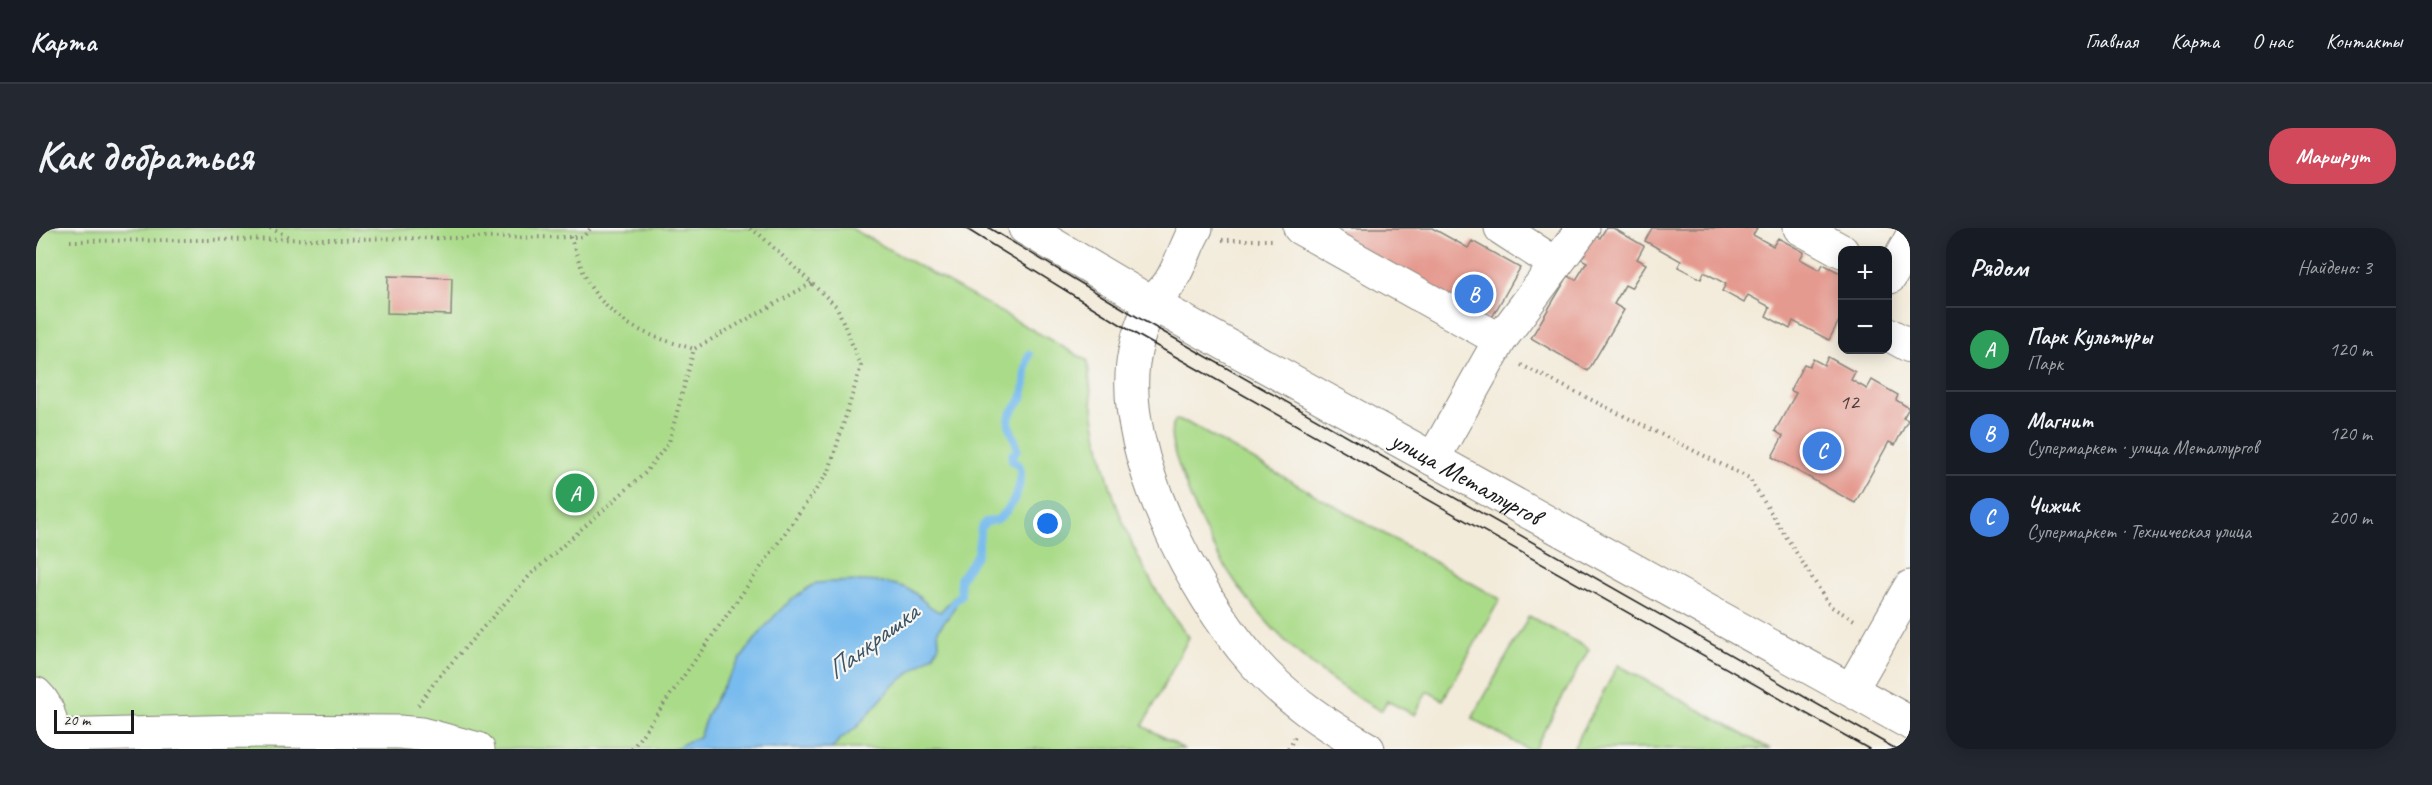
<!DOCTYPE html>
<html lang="ru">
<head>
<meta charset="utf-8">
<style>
  :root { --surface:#171b24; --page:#242831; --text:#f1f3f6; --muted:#9ea1a6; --line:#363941; --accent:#d1495b }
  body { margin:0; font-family:Caveat,sans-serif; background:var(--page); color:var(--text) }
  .controls { position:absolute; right:18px; top:18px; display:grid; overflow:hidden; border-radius:12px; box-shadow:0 3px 15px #0003 }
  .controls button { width:54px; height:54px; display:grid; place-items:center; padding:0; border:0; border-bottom:2px solid var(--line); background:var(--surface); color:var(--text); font:30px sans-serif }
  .scale { position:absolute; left:18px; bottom:15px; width:80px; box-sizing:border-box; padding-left:6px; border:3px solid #1c1c1c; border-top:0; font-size:16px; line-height:21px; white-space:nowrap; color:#1c1c1c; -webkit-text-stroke:4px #f6f6f2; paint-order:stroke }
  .you { position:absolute; left:1012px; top:296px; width:21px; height:21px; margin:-15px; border:4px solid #fff; border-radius:50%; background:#1a73e8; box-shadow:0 0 0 9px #1a73e833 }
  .badge { display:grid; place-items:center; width:39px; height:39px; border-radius:50%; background:var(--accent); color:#fff; font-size:20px; font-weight:700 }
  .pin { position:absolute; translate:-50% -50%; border:3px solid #fff; box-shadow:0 2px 6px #0006 }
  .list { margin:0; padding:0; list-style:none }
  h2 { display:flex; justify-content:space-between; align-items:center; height:78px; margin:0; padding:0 24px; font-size:26px }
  h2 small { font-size:20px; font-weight:400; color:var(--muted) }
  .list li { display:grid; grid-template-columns:39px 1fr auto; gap:18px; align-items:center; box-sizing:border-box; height:84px; padding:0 24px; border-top:2px solid var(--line) }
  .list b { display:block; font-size:22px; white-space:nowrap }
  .list p { margin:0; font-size:20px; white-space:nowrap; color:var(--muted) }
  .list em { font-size:20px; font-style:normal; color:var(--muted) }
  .map { position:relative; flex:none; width:1874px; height:521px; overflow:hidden; border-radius:24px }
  header { display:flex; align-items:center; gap:36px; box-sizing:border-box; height:84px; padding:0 30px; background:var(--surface); border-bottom:2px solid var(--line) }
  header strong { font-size:28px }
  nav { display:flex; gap:33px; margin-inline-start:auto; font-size:21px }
  .intro { display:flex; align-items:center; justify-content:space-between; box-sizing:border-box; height:144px; padding:0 36px }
  h1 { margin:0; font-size:42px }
  .button { padding:15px 27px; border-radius:24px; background:var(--accent); color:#fff; font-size:21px; font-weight:700 }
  main { display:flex; gap:36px; padding:0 36px }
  aside { flex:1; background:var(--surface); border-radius:24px; box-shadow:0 3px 15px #0003 }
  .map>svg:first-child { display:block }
  .green { fill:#aadb89; stroke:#637c52; stroke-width:1.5 }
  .water { fill:#78bbee; stroke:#4a6c85; stroke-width:1.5 }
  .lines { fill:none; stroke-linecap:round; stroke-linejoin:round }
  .stream { stroke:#78bbee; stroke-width:8 }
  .building { fill:#e59a8f }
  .minor-casing { stroke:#88847b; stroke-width:35 }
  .major-casing { stroke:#88847b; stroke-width:35 }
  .path { stroke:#88847b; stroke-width:4; stroke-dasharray:1.5 4.5; stroke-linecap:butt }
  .minor { stroke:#fff; stroke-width:33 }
  .major { stroke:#fff; stroke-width:33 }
  .tram { stroke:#1c1c1c; stroke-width:1.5 }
  .labels { text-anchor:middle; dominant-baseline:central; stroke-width:4.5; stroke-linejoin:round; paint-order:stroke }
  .number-label { font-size:22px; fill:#4e3c39 }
  .street-label { font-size:26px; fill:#1c1c1c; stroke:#f6f6f2 }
  .water-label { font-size:27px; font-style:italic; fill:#3c5466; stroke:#f6f6f2 }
</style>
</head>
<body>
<header>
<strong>Карта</strong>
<nav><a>Главная</a><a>Карта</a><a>О нас</a><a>Контакты</a></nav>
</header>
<div class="intro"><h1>Как добраться</h1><a class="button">Маршрут</a></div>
<main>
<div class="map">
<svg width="1874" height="521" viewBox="0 0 1874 521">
  <rect width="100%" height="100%" fill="#f6f6f2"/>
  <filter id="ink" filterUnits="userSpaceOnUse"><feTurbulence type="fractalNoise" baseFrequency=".0167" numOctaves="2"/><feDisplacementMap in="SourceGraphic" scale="12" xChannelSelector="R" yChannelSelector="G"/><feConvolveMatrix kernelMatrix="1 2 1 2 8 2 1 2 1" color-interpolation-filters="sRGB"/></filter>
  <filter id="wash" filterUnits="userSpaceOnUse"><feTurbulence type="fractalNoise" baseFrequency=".008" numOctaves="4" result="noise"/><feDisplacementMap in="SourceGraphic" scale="24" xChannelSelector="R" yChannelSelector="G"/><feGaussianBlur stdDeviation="1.35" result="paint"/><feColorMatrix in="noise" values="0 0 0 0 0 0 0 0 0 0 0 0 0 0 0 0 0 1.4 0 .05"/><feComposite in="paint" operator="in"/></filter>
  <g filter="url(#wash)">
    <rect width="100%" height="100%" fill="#f3ebda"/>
    <path class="green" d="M0,0H815L1052,133C1058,231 1090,331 1153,409L1107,498L1148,521H0Z
      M1140,192L1150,194L1464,371L1407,472L1391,463L1379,487L1351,473L1345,483C1245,427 1182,352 1145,244C1140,230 1129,203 1140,192Z
      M1493,388L1553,421L1498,521H1491L1436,491Z
      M1582,437L1734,521H1537Z"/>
    <path class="water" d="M780,355C806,353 851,350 874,362C885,368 890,379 904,384L919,368L925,367L916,384L902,402L903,417L898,426L856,459L821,499L803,512L796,521H637L664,508C672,472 725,398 753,374C761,367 771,361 780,355Z"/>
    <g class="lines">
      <path class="stream" d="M917,375L925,367L924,351L941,326L945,300L949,294C954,293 960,293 963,290C977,280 989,253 983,237L976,233V227L981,222C981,211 974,205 973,195C972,183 982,179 986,170C991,156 988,140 993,127"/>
    </g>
    <g id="blocks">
      <path class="building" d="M1287,0H1396L1432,20L1436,13L1484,40L1454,93Z
        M1570,0H1577L1608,18L1601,31L1610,36L1595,60L1589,57L1578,76L1588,82L1552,143L1495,110L1532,48L1540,52L1551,34L1542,29L1556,5L1564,10Z
        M1616,0H1721L1717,7L1737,18L1742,10L1768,24L1764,31L1784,42L1787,36L1806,46V87L1793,112L1757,93L1754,101L1730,88L1734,79L1712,67L1708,75L1686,63L1690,56L1668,44L1665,51L1642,39L1645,33L1609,13Z
        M352,48L416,50L415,87L351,85Z
        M1792,129L1819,144L1815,152L1831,161L1836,152L1862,167L1860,172L1873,180L1867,190L1872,192L1859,217L1853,214L1819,275L1736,229L1747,208L1739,203L1760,165L1754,162L1768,136L1773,138L1777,131L1788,137Z"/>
    </g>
  </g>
  <g filter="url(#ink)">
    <use href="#blocks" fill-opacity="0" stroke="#88847b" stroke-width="1.5"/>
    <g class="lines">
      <defs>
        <path id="minor" d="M1160,0C1150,17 1145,37 1134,54C1130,61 1122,67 1117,75C1106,92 1100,115 1097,135C1085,226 1158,366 1217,433C1249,470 1290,497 1332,521
          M1264,0L1464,112
          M1465,0L1520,36
          M1764,0L1806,23
          M1852,48L1854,49L1874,12
          M1852,106L1874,118
          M1397,231L1464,112L1547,0
          M1815,462L1874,359
          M0,466C15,480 18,502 14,521
          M17,508L206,503L363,504L385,506L442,521"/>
        <g id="major">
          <path id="s1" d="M989,0L1117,76L1874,495"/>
        </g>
      </defs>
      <use href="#minor" class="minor-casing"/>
      <use href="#major" class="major-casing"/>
      <path class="path" d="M234,0L255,10
        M534,9C541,25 546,46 556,61C584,100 614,108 658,121
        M1186,12H1239
        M34,13L547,9L555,0
        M1485,137L1713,250L1794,378L1820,393
        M382,477L401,451L495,346L609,245L633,214L658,121L776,55
        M596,521L793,243L825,138L801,79L723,6L713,0
        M1252,521L1259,509"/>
      <use href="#minor" class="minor"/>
      <use href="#major" class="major"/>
      <path class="tram" d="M929,0L1103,108L1833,521
        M953,0L1108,93L1860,521"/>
    </g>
  </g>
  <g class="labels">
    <g class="number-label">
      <text x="1813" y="174">12</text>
    </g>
    <g class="street-label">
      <text stroke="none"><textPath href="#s1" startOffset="507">улица Металлургов</textPath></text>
    </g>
    <g class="water-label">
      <text transform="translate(836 413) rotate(-37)">Панкрашка</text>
    </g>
  </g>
</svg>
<div class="controls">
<button>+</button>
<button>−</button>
</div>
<div class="scale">20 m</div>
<div class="you"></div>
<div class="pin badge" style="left:539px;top:265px;background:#2e9e5b">A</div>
<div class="pin badge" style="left:1438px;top:66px;background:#3f7fe0">B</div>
<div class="pin badge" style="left:1786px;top:223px;background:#3f7fe0">C</div>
</div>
<aside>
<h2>Рядом<small>Найдено: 3</small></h2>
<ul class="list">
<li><span class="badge" style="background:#2e9e5b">A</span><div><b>Парк Культуры</b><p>Парк</p></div><em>120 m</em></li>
<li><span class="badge" style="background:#3f7fe0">B</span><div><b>Магнит</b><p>Супермаркет · улица Металлургов</p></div><em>120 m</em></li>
<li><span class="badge" style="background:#3f7fe0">C</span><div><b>Чижик</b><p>Супермаркет · Техническая улица</p></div><em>200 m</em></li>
</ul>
</aside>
</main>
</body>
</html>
